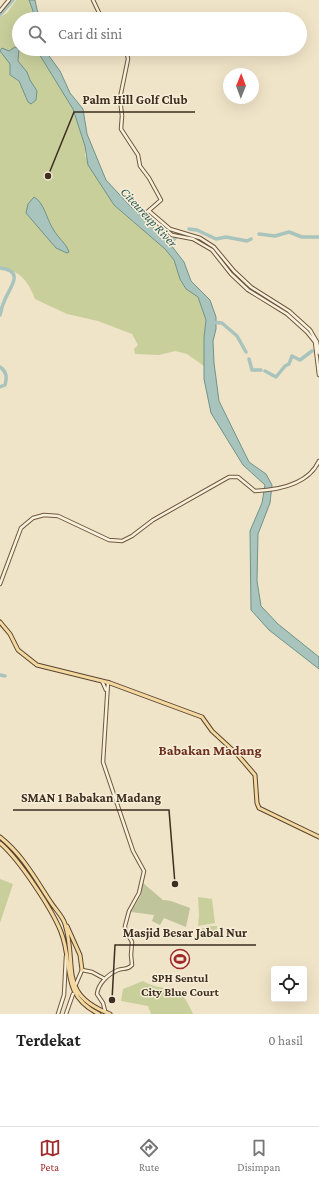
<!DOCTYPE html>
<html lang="id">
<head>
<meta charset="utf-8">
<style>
  :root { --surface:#fff; --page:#f6f6f6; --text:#222; --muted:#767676; --line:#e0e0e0; --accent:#9e2a2b }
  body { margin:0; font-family:"Crimson Pro",serif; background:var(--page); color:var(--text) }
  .controls { position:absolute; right:12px; bottom:12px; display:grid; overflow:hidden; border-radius:4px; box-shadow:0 4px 16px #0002 }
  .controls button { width:36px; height:36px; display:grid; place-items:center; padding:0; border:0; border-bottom:1px solid var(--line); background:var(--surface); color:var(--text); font:20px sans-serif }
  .compass { position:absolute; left:223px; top:68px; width:36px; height:36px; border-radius:50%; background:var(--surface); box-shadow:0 4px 16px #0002; rotate:1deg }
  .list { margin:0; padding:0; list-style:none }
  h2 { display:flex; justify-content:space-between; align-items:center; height:52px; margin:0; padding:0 16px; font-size:17px }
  h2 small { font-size:13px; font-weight:400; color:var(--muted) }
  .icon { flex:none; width:22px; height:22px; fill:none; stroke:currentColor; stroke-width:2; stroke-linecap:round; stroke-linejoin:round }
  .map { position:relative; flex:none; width:319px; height:1014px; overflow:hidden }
  .search { position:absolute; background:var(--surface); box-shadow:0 4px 16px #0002; left:12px; right:12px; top:12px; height:44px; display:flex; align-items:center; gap:10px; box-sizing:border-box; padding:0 14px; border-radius:22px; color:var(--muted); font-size:15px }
  .sheet { height:112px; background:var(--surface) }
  nav { display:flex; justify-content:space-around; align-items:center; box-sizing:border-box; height:56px; border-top:1px solid var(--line); background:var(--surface); font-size:11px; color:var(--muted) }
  nav a { display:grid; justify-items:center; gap:2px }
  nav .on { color:var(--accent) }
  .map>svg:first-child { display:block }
  .green { fill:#c9cf9b }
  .cemetery { fill:#bfc49a }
  .water { fill:#a9c4bc; stroke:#6f938a }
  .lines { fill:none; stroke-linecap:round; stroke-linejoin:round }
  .river { stroke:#a9c4bc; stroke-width:3.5 }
  .secondary-casing { stroke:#6f573f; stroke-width:4.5 }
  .primary-casing { stroke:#5b4430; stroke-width:5 }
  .secondary { stroke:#faf1dc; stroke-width:2.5 }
  .primary { stroke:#f3d9a0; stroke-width:3 }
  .labels { text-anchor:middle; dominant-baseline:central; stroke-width:3; stroke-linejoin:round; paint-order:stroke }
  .poi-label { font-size:12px; font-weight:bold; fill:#3d2e20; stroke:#f7eed8 }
  .water-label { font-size:13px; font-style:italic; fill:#2f5d5a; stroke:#f7eed8 }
  .quarter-label { font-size:14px; font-weight:bold; fill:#6b2e1e; stroke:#f7eed8 }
  .leader { fill:none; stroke:#3d2e20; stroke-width:1.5 }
  .callout-dot { fill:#3d2e20; stroke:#f7eed8; stroke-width:1.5 }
  .callout-label { font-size:13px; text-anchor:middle; font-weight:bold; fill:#3d2e20; stroke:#f7eed8; stroke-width:3; stroke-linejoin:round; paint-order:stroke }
</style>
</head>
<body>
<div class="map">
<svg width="319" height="1014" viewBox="0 0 319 1014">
  <rect width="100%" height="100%" fill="#f0e4c8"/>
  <path class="green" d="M16,0H29L33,11V19H19V49H36L73,109L85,146V156L114,205L165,249L174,260L180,279L186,289L198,297L206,320L204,338V366L187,354L175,351L159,355L135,354L134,349L138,345L132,334L98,321L67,314L35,299C28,281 20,270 0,268V17L7,13Z
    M0,879L13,884L0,923Z
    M198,897L212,899L215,923L198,926L199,915Z
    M206,926H217V936L202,937V928H206Z
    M175.5 959a4.5 4.5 0 1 1 9 0a4.5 4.5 0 1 1-9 0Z
    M143,981C169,996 177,976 193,1014H151L148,1006L121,1001L123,989Z"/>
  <path class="cemetery" d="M143,883L163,900C172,900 181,905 190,908L186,927L164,918L160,925L152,921L154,915L131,912L141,895Z"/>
  <path class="water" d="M29,0H35L39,19H33V11Z
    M15,47L19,49L18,61L27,72L30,80L37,91L36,100L31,104L28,102L19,81L10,75V64L0,51L2,48L9,51Z
    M36,49H44L60,71L70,93L83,109L87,134L106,180L131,207L167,240L184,262L191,281L210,300L216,317V329L213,341L214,363L219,401L249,462L266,474L272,485L270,503L258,534L257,581L261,606L278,624L319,657V669L269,630L251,610L250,531L262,503L265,485L243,465L211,413L204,379V338L206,320L198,297L186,289L180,279L174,260L165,249L114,205L88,165L85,146L73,109Z
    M34,197C44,202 47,220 53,229C58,238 66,243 69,252L67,253L56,248L26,213L28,204Z"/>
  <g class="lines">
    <path class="river" d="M0,15L13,0
      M189,229L197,230L216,239L226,237L247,241L251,239
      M259,234L275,236L289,232L302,237H319
      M168,247L180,232
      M0,268C27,271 8,289 4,302C2,306 1,311 0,315
      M212,322L222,323L237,336L246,352
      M249,359L252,370H261
      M0,367C7,372 7,377 5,385L0,387
      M265,371L276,377L285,366L289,364L292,356L300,360L312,351
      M0,675L5,676"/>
    <defs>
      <path id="secondary" d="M93,0L102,19
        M0,11L9,0
        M126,49L128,59L120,98L122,116L121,129L138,155L140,166L149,178L161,200L146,213L172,235L193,239L212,250L231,274L248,290L287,314L307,332L315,342L319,375
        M149,211L170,229L200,238L214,247L234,271L251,287L289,311L310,330L317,342L319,353
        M0,584L21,528L33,518L44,515L58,516L109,540L122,541L132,536L153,520L229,477H238L255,491C279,490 308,485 319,461
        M102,681L106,690
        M76,984L82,970L92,972L105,979
        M105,1011L103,1003L97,994C98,984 108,974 118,970C123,968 128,970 132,965L131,955L132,942L125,929V926L129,911L139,893L144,871L133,851L103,762L108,682
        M58,1014L64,995L66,956
        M66,1014L73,994"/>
      <path id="primary" d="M0,622L10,634L18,650L37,665L110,683L202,717L212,731L237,754L255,775L257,803L259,808L319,837
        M0,837C23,855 36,880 52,904C56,910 63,917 65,924C78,966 57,994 110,1014
        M0,843C19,859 52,909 61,932C74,964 59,994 99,1014
        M67,926L80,955L82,970"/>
    </defs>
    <use href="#secondary" class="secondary-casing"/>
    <use href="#primary" class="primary-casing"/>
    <use href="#secondary" class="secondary"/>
    <use href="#primary" class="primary"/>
  </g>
  <defs>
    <symbol id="stadium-ring" viewBox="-11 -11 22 22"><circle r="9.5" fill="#f7eed8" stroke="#9e2a2b" stroke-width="1.5"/><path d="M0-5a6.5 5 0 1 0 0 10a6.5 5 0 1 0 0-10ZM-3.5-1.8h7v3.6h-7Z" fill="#9e2a2b"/></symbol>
  </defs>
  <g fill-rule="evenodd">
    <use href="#stadium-ring" x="169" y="948" width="22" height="22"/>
  </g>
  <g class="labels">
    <g class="poi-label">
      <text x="180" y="978">SPH Sentul<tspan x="180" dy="14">City Blue Court</tspan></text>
    </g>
    <g class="water-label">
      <text transform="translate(149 217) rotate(47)">Citeureup River</text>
    </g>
    <g class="quarter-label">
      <text x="210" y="750">Babakan Madang</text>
    </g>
  </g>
  <path class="leader" d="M48 176L74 112H195M175 884L169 810H13M112 1000L115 945H256"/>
  <g class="callout-dot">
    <circle cx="48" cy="176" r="4"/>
    <circle cx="175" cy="884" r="4"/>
    <circle cx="112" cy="1000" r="4"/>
  </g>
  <g class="callout-label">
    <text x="135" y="104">Palm Hill Golf Club</text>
    <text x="91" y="802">SMAN 1 Babakan Madang</text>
    <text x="185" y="937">Masjid Besar Jabal Nur</text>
  </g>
</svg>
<div class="controls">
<button><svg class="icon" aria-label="locate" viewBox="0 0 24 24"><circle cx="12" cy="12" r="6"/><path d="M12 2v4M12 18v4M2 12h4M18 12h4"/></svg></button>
</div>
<svg class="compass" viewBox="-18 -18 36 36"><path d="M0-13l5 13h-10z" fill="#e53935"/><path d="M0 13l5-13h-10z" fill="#767676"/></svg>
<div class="search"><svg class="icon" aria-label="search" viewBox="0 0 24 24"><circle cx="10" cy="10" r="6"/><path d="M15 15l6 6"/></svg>Cari di sini</div>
</div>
<section class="sheet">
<h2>Terdekat<small>0 hasil</small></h2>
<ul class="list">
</ul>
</section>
<nav>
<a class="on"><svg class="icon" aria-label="map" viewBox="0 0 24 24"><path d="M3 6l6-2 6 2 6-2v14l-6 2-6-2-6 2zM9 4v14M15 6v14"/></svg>Peta</a>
<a><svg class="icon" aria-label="directions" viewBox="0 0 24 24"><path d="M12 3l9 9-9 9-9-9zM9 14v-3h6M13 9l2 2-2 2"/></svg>Rute</a>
<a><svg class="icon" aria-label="saved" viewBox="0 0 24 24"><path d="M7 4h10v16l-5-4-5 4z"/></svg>Disimpan</a>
</nav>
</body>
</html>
